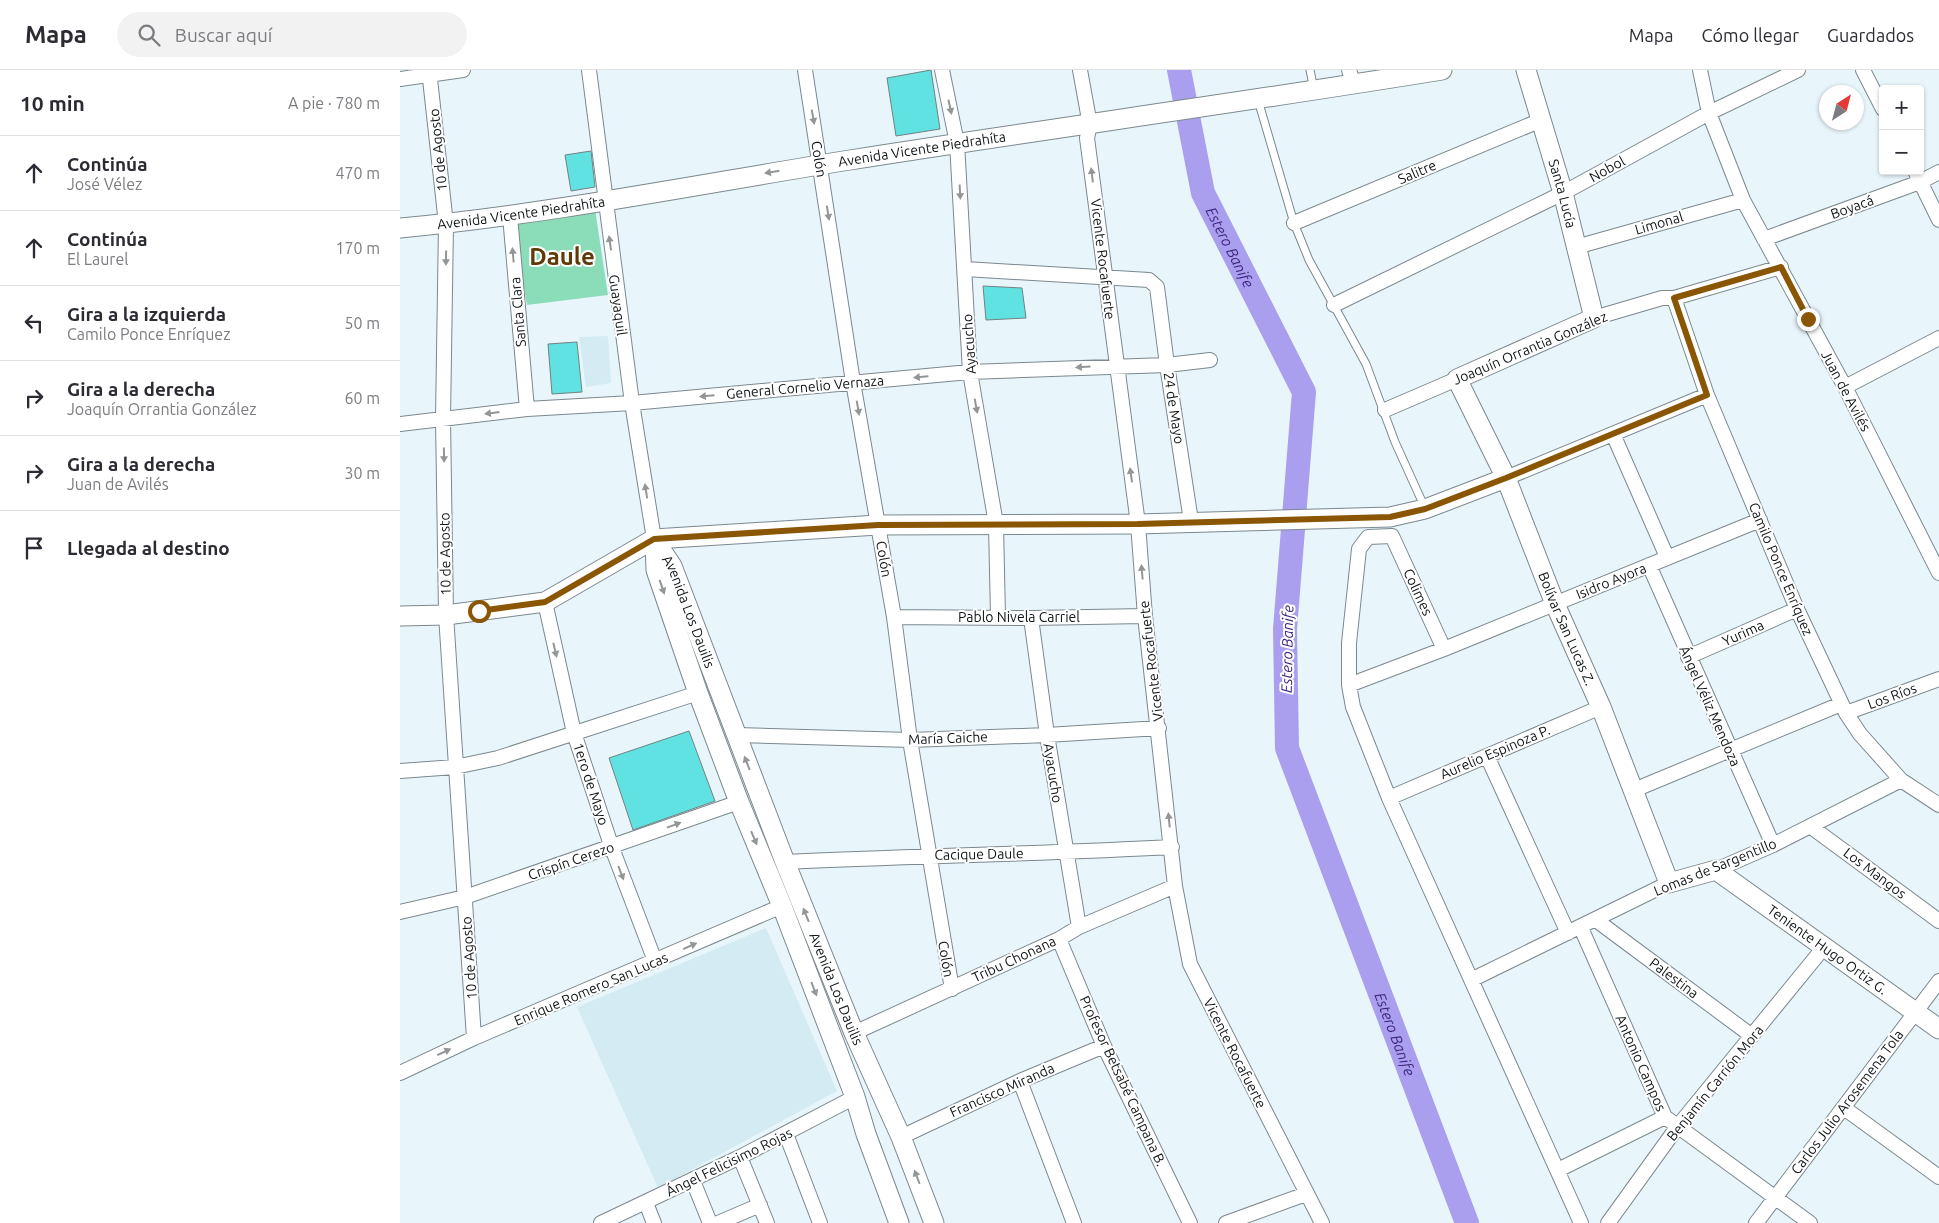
<!DOCTYPE html>
<html lang="es">
<head>
<meta charset="utf-8">
<style>
  :root { --surface:#fff; --page:#f2f2f3; --text:#2b2b33; --muted:#7c7c81; --line:#e1e1e2 }
  body { margin:0; font-family:Ubuntu,sans-serif; background:var(--page); color:var(--text) }
  .controls { position:absolute; right:15px; top:15px; display:grid; overflow:hidden; border-radius:5px; box-shadow:0 1px 4px #0004 }
  .controls button { width:45px; height:45px; display:grid; place-items:center; padding:0; border:0; border-bottom:1px solid var(--line); background:var(--surface); color:var(--text); font:25px sans-serif }
  .compass { position:absolute; left:1419px; top:15px; width:45px; height:45px; border-radius:50%; background:var(--surface); box-shadow:0 1px 4px #0004; rotate:36deg }
  .stop { position:absolute; width:15px; height:15px; margin:-11px; border:4px solid #8a5603; border-radius:50%; background:#fff }
  .stop.end { background:#8a5603; border-color:#fff; box-shadow:0 1px 5px #0008 }
  .list { margin:0; padding:0; list-style:none }
  h2 { display:flex; justify-content:space-between; align-items:center; height:65px; margin:0; padding:0 20px; font-size:21px }
  h2 small { font-size:16px; font-weight:400; color:var(--muted) }
  .list li { display:grid; grid-template-columns:32px 1fr auto; gap:15px; align-items:center; box-sizing:border-box; height:75px; padding:0 20px; border-top:1px solid var(--line) }
  .list b { display:block; font-size:19px; white-space:nowrap }
  .list p { margin:0; font-size:16px; white-space:nowrap; color:var(--muted) }
  .list em { font-size:16px; font-style:normal; color:var(--muted) }
  .icon { flex:none; width:28px; height:28px; fill:none; stroke:currentColor; stroke-width:2; stroke-linecap:round; stroke-linejoin:round }
  .map { position:relative; flex:none; width:1539px; height:1153px; overflow:hidden }
  header { display:flex; align-items:center; gap:30px; box-sizing:border-box; height:70px; padding:0 25px; background:var(--surface); border-bottom:1px solid var(--line) }
  header strong { font-size:24px }
  nav { display:flex; gap:28px; margin-inline-start:auto; font-size:18px }
  .search { width:350px; height:45px; background:var(--page); display:flex; align-items:center; gap:12px; box-sizing:border-box; padding:0 18px; border-radius:28px; color:var(--muted); font-size:19px }
  main { display:flex }
  aside { flex:1; background:var(--surface) }
  .map>svg:first-child { display:block }
  .built { fill:#d5ebf4 }
  .green { fill:#8addb8 }
  .lines { fill:none; stroke-linecap:round; stroke-linejoin:round }
  .river { stroke:#aa9fee; stroke-width:24 }
  .building { fill:#60e2e2; stroke:#738181 }
  .lane-casing { stroke:#7b888e; stroke-width:9 }
  .street-casing { stroke:#7b888e; stroke-width:16 }
  .secondary-casing { stroke:#7b888e; stroke-width:21 }
  .lane { stroke:#fff; stroke-width:7 }
  .street { stroke:#fff; stroke-width:14 }
  .secondary { stroke:#fff; stroke-width:19 }
  .oneway { fill:#939697 }
  .route { stroke:#8a5603; stroke-width:6 }
  .labels { text-anchor:middle; dominant-baseline:central; stroke-width:4; stroke-linejoin:round; paint-order:stroke }
  .street-label { font-size:14px; fill:#101517; stroke:#fff }
  .water-label { font-size:15px; font-style:italic; fill:#3f2680; stroke:#fff }
  .town-label { font-size:24px; font-weight:bold; fill:#5e3a06; stroke:#fff }
</style>
</head>
<body>
<header>
<strong>Mapa</strong>
<div class="search"><svg class="icon" aria-label="search" viewBox="0 0 24 24"><circle cx="10" cy="10" r="6"/><path d="M15 15l6 6"/></svg>Buscar aquí</div>
<nav><a>Mapa</a><a>Cómo llegar</a><a>Guardados</a></nav>
</header>
<main>
<aside>
<h2>10 min<small>A pie · 780 m</small></h2>
<ul class="list">
<li><svg class="icon" aria-label="ahead" viewBox="0 0 24 24"><path d="M12 20V5M6 11l6-6 6 6"/></svg><div><b>Continúa</b><p>José Vélez</p></div><em>470 m</em></li>
<li><svg class="icon" aria-label="ahead" viewBox="0 0 24 24"><path d="M12 20V5M6 11l6-6 6 6"/></svg><div><b>Continúa</b><p>El Laurel</p></div><em>170 m</em></li>
<li><svg class="icon" aria-label="left" viewBox="0 0 24 24"><path d="M17 20v-9H6M10 6l-5 5 5 5"/></svg><div><b>Gira a la izquierda</b><p>Camilo Ponce Enríquez</p></div><em>50 m</em></li>
<li><svg class="icon" aria-label="right" viewBox="0 0 24 24"><path d="M7 20v-9h11M14 6l5 5-5 5"/></svg><div><b>Gira a la derecha</b><p>Joaquín Orrantia González</p></div><em>60 m</em></li>
<li><svg class="icon" aria-label="right" viewBox="0 0 24 24"><path d="M7 20v-9h11M14 6l5 5-5 5"/></svg><div><b>Gira a la derecha</b><p>Juan de Avilés</p></div><em>30 m</em></li>
<li><svg class="icon" aria-label="arrive" viewBox="0 0 24 24"><path d="M6 21V4h12l-3 4 3 4H6"/></svg><div><b>Llegada al destino</b></div></li>
</ul>
</aside>
<div class="map">
<svg width="1539" height="1153" viewBox="0 0 1539 1153">
  <rect width="100%" height="100%" fill="#e8f6fc"/>
  <path class="built" d="M208,266L211,313L186,317L179,267Z
    M366,858L437,1021L258,1118L177,937Z"/>
  <path class="green" d="M195,139L208,225L127,235L112,150Z"/>
  <g class="lines">
    <path class="river" id="s1" d="M779,0L803,123L904,322L885,559L887,678L1067,1153"/>
  </g>
  <path class="building" d="M531,0L540,59L496,66L487,8Z
    M191,81L195,117L171,121L165,85Z
    M583,216L622,218L626,248L586,250Z
    M177,272L182,322L152,324L148,274Z
    M289,661L315,731L233,760L209,688Z"/>
  <g class="lines">
    <defs>
      <path id="lane" d="M910,0L914,20
        M858,30L894,153L909,190L966,294L995,372L1025,438"/>
      <path id="street" d="M29,0L46,154L43,349L46,545L74,968
        M189,0L232,333L254,469
        M405,0L453,312L494,547L510,670L552,919
        M542,0L557,73L570,302L596,454L598,547
        M680,0L690,55L687,68L738,454L745,546L775,816L790,894L922,1153
        M949,0L954,15
        M1300,0L1309,43L1343,130L1445,317L1539,503
        M1463,0L1483,39
        M0,9L63,0
        M1515,101L1539,150
        M110,146L127,339
        M894,153L1139,51
        M1364,169L1520,112L1539,102
        M1176,177L1343,130
        M565,199L749,210L757,217L767,295L791,451
        M1274,228L1307,325L1397,539L1446,643L1460,664L1501,710L1539,735
        M934,235L1163,123L1309,43L1398,0
        M1194,248L1262,228H1274L1381,197
        M1445,317L1539,268
        M985,340L1057,309
        M0,354L127,339L232,333L570,302L767,295L810,290
        M1213,364L1267,487
        M1106,408L1307,325
        M1249,495L1373,775
        M145,532L174,663L212,778L255,891
        M494,547L631,548L745,546
        M631,548L647,665L679,857
        M1044,579L992,466L968,467L959,479L949,573V615L953,637L989,728L1181,1153
        M1288,587L1397,539
        M949,615L1044,579L1360,450
        M1446,643L1539,609
        M336,665L510,670L647,665L759,658
        M1087,686L1168,863
        M0,701L55,697L98,688L298,623
        M1234,720L1441,634
        M989,728L1201,637
        M1410,756L1539,851
        M385,792C514,786 643,784 772,777
        M1316,800L1373,775L1501,710
        M0,842L65,827L339,732
        M1196,850L1352,966
        M1181,858L1265,1047L1410,1153
        M659,869L704,976L790,1153
        M1073,909L1269,813
        M454,963L659,869L679,857L775,816
        M0,1003L74,968L382,836
        M620,1011L674,1153
        M1444,1038L1539,1107
        M386,1064L420,1153
        M501,1067L620,1011L704,976
        M340,1087L367,1153
        M1158,1100L1265,1047
        M293,1111L310,1153
        M246,1133L254,1153
        M201,1153L340,1087L455,1027
        M318,1153L360,1135
        M826,1153L906,1124
        M1208,1153L1278,1056L1425,876
        M1356,1153L1539,911"/>
      <g id="secondary">
        <path id="s2" d="M1126,0L1163,123L1194,248L1057,309L1106,408L1155,534L1201,637L1269,813L1316,800L1539,959"/>
        <path id="s3" d="M0,158C151,144 300,114 450,90C647,59 845,32 1042,0"/>
        <path id="s4" d="M254,469L272,496L385,792L454,963L501,1067L534,1153"/>
        <path d="M255,470L256,500L298,623L339,732L382,836L455,1027L466,1064L499,1153"/>
        <path d="M0,546L46,545L145,532L254,469L478,455L738,454L990,447L1025,439L1106,408"/>
      </g>
    </defs>
    <use href="#lane" class="lane-casing"/>
    <use href="#street" class="street-casing"/>
    <use href="#secondary" class="secondary-casing"/>
    <use href="#lane" class="lane"/>
    <use href="#street" class="street"/>
    <use href="#secondary" class="secondary"/>
  </g>
  <defs><path id="oneway-solid" d="M-6-.8H1V-3.2L6.5 0L1 3.2V.8H-6Z" transform="scale(1.25)"/></defs>
  <g class="oneway">
    <use href="#oneway-solid" transform="translate(550 37) rotate(78)"/>
    <use href="#oneway-solid" transform="translate(413 47) rotate(80)"/>
    <use href="#oneway-solid" transform="translate(372 102) rotate(171)"/>
    <use href="#oneway-solid" transform="translate(692 105) rotate(-97)"/>
    <use href="#oneway-solid" transform="translate(560 122) rotate(87)"/>
    <use href="#oneway-solid" transform="translate(428 143) rotate(81)"/>
    <use href="#oneway-solid" transform="translate(210 173) rotate(-98)"/>
    <use href="#oneway-solid" transform="translate(113 185) rotate(-95)"/>
    <use href="#oneway-solid" transform="translate(46 188) rotate(91)"/>
    <use href="#oneway-solid" transform="translate(683 297) rotate(177)"/>
    <use href="#oneway-solid" transform="translate(521 307) rotate(175)"/>
    <use href="#oneway-solid" transform="translate(307 326) rotate(175)"/>
    <use href="#oneway-solid" transform="translate(576 336) rotate(80)"/>
    <use href="#oneway-solid" transform="translate(458 338) rotate(80)"/>
    <use href="#oneway-solid" transform="translate(92 343) rotate(173)"/>
    <use href="#oneway-solid" transform="translate(44 385) rotate(89)"/>
    <use href="#oneway-solid" transform="translate(731 405) rotate(-98)"/>
    <use href="#oneway-solid" transform="translate(246 421) rotate(-99)"/>
    <use href="#oneway-solid" transform="translate(742 502) rotate(-95)"/>
    <use href="#oneway-solid" transform="translate(262 517) rotate(71)"/>
    <use href="#oneway-solid" transform="translate(155 580) rotate(77)"/>
    <use href="#oneway-solid" transform="translate(347 693) rotate(-111)"/>
    <use href="#oneway-solid" transform="translate(769 750) rotate(-96)"/>
    <use href="#oneway-solid" transform="translate(274 755) rotate(-20)"/>
    <use href="#oneway-solid" transform="translate(354 768) rotate(67)"/>
    <use href="#oneway-solid" transform="translate(221 803) rotate(69)"/>
    <use href="#oneway-solid" transform="translate(406 845) rotate(-112)"/>
    <use href="#oneway-solid" transform="translate(290 876) rotate(-24)"/>
    <use href="#oneway-solid" transform="translate(414 919) rotate(69)"/>
    <use href="#oneway-solid" transform="translate(44 982) rotate(-25)"/>
    <use href="#oneway-solid" transform="translate(517 1107) rotate(-111)"/>
  </g>
  <g class="lines">
    <path class="route" d="M79,541L145,532L254,469L478,455L738,454L990,447L1025,439L1106,408L1307,325L1274,228L1381,197L1408,249"/>
  </g>
  <g class="labels">
    <g class="street-label">
      <text stroke="none"><textPath href="#s3" startOffset="528">Avenida Vicente Piedrahíta</textPath></text>
      <text transform="translate(38 80) rotate(-96)">10 de Agosto</text>
      <text transform="translate(419 89) rotate(81)">Colón</text>
      <text transform="translate(1207 99) rotate(-29)">Nobol</text>
      <text transform="translate(1017 102) rotate(-23)">Salitre</text>
      <text stroke="none"><textPath href="#s2" startOffset="129">Santa Lucía</textPath></text>
      <text transform="translate(1452 137) rotate(-20)">Boyacá</text>
      <text stroke="none"><textPath href="#s3" startOffset="122">Avenida Vicente Piedrahíta</textPath></text>
      <text transform="translate(1259 153) rotate(-16)">Limonal</text>
      <text transform="translate(703 189) rotate(83)">Vicente Rocafuerte</text>
      <text transform="translate(218 235) rotate(82)">Guayaquil</text>
      <text transform="translate(118 242) rotate(-95)">Santa Clara</text>
      <text transform="translate(569 274) rotate(-94)">Ayacucho</text>
      <text transform="translate(1130 278) rotate(-23)">Joaquín Orrantia González</text>
      <text transform="translate(405 317) rotate(-5)">General Cornelio Vernaza</text>
      <text transform="translate(1446 321) rotate(62)">Juan de Avilés</text>
      <text transform="translate(774 338) rotate(81)">24 de Mayo</text>
      <text transform="translate(45 484) rotate(-91)">10 de Agosto</text>
      <text transform="translate(484 489) rotate(80)">Colón</text>
      <text transform="translate(1381 499) rotate(67)">Camilo Ponce Enríquez</text>
      <text transform="translate(1211 511) rotate(-22)">Isidro Ayora</text>
      <text transform="translate(1018 522) rotate(65)">Colimes</text>
      <text stroke="none"><textPath href="#s4" startOffset="81">Avenida Los Dauilis</textPath></text>
      <text x="619" y="547">Pablo Nivela Carriel</text>
      <text stroke="none"><textPath href="#s2" startOffset="680">Bolívar San Lucas Z.</textPath></text>
      <text transform="translate(1343 563) rotate(-24)">Yurima</text>
      <text transform="translate(751 591) rotate(-97)">Vicente Rocafuerte</text>
      <text transform="translate(1492 626) rotate(-20)">Los Ríos</text>
      <text transform="translate(1310 636) rotate(66)">Ángel Véliz Mendoza</text>
      <text transform="translate(548 668) rotate(-2)">María Caiche</text>
      <text transform="translate(1095 682) rotate(-23)">Aurelio Espinoza P.</text>
      <text transform="translate(653 703) rotate(81)">Ayacucho</text>
      <text transform="translate(191 714) rotate(72)">1ero de Mayo</text>
      <text transform="translate(579 784) rotate(-1)">Cacique Daule</text>
      <text transform="translate(171 791) rotate(-19)">Crispín Cerezo</text>
      <text transform="translate(1315 797) rotate(-22)">Lomas de Sargentillo</text>
      <text transform="translate(1475 803) rotate(37)">Los Mangos</text>
      <text stroke="none"><textPath href="#s2" startOffset="1140">Teniente Hugo Ortiz G.</textPath></text>
      <text transform="translate(69 888) rotate(-94)">10 de Agosto</text>
      <text transform="translate(546 889) rotate(80)">Colón</text>
      <text transform="translate(614 889) rotate(-25)">Tribu Chonana</text>
      <text transform="translate(1274 908) rotate(37)">Palestina</text>
      <text transform="translate(191 919) rotate(-23)">Enrique Romero San Lucas</text>
      <text stroke="none"><textPath href="#s4" startOffset="486">Avenida Los Dauilis</textPath></text>
      <text transform="translate(835 983) rotate(63)">Vicente Rocafuerte</text>
      <text transform="translate(1241 993) rotate(66)">Antonio Campos</text>
      <text transform="translate(723 1011) rotate(65)">Profesor Betsabé Campana B.</text>
      <text transform="translate(1315 1013) rotate(-51)">Benjamín Carrión Mora</text>
      <text transform="translate(602 1020) rotate(-24)">Francisco Miranda</text>
      <text transform="translate(1447 1032) rotate(-53)">Carlos Julio Arosemena Tola</text>
      <text transform="translate(329 1092) rotate(-26)">Ángel Felicisimo Rojas</text>
    </g>
    <g class="water-label">
      <text stroke="none"><textPath href="#s1" startOffset="186">Estero Banife</textPath></text>
      <text transform="translate(887 579) rotate(-89)">Estero Banife</text>
      <text stroke="none"><textPath href="#s1" startOffset="1011">Estero Banife</textPath></text>
    </g>
    <g class="town-label">
      <text x="162" y="186">Daule</text>
    </g>
  </g>
</svg>
<div class="controls">
<button>+</button>
<button>−</button>
</div>
<svg class="compass" viewBox="-18 -18 36 36"><path d="M0-13l5 13h-10z" fill="#e53935"/><path d="M0 13l5-13h-10z" fill="#7c7c81"/></svg>
<div class="stop" style="left:79px;top:541px"></div>
<div class="stop end" style="left:1408px;top:249px"></div>
</div>
</main>
</body>
</html>
